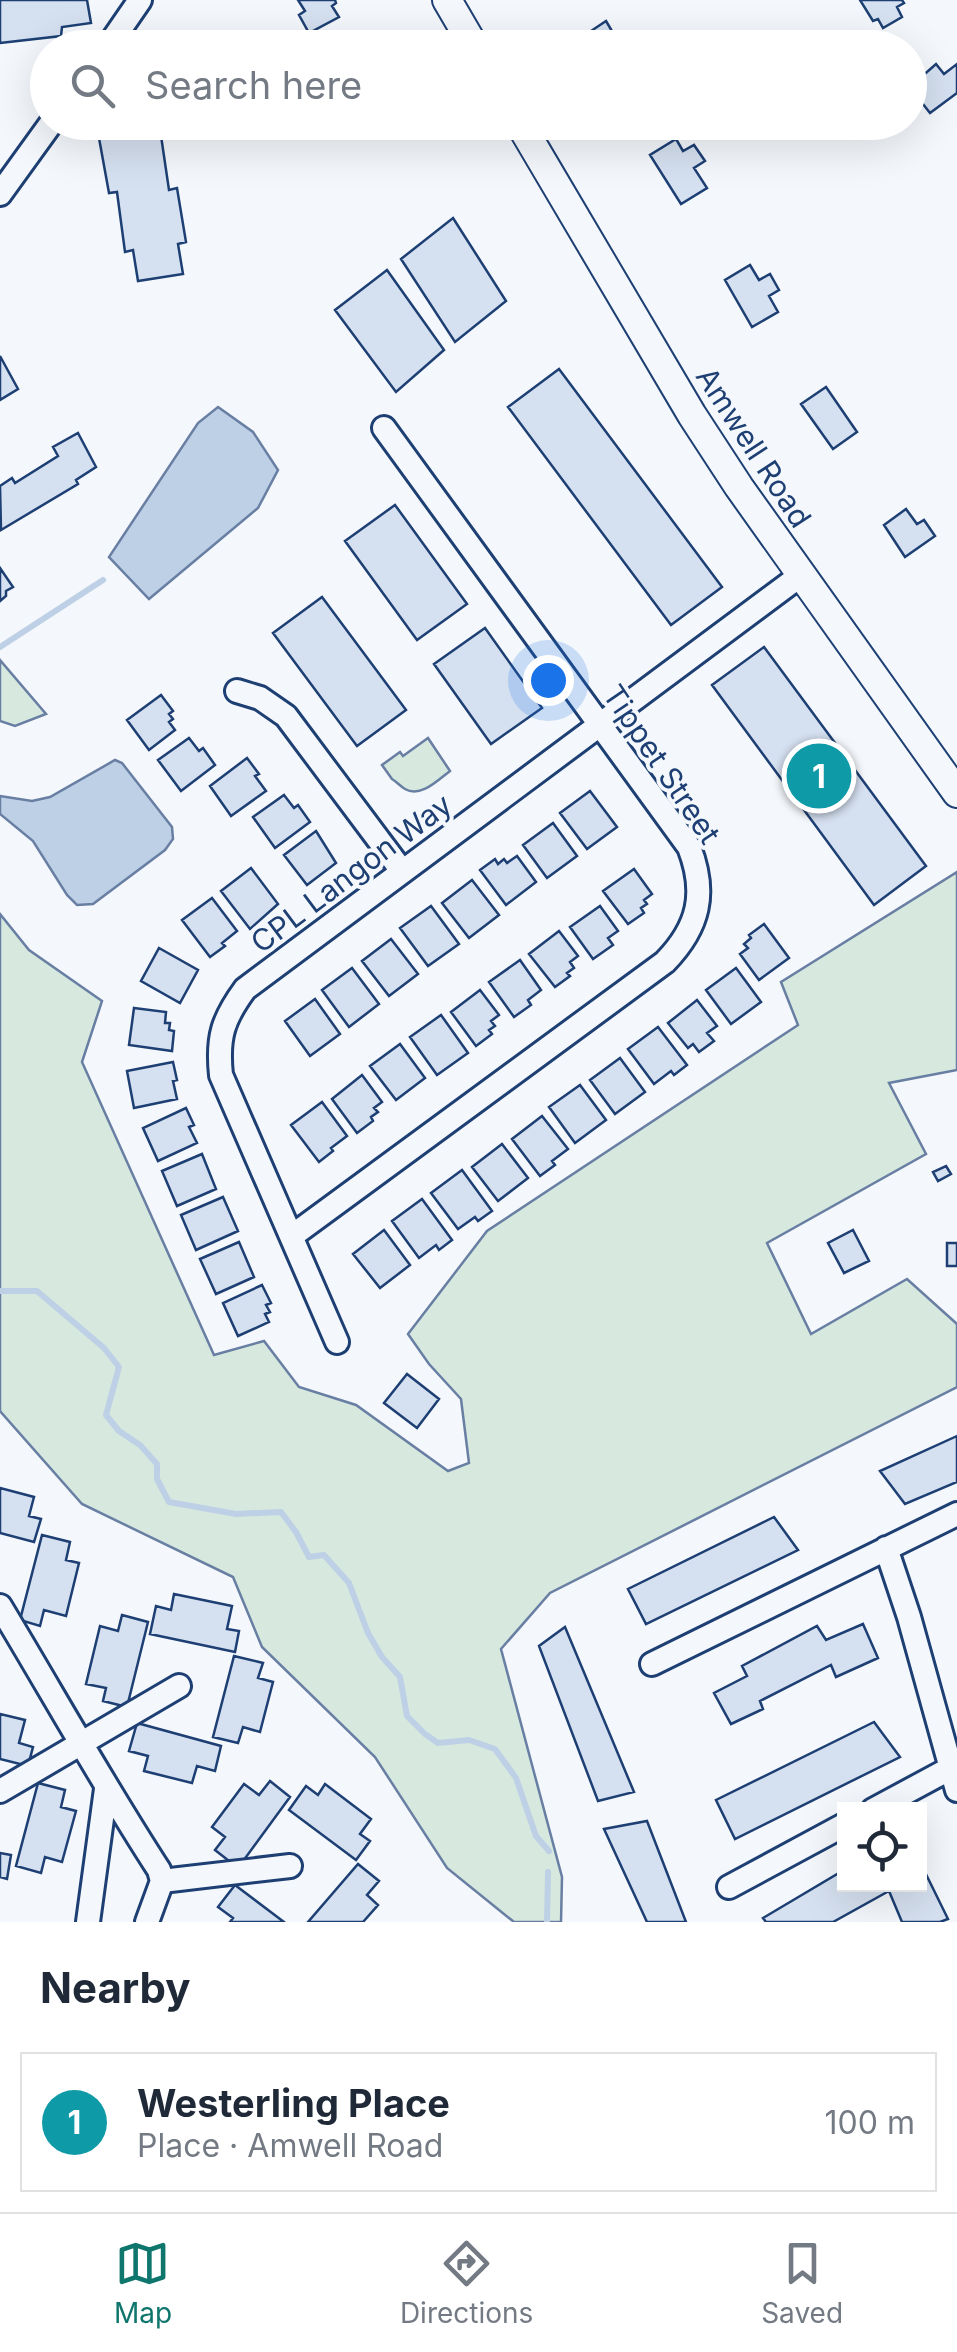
<!DOCTYPE html>
<html lang="en">
<head>
<meta charset="utf-8">
<style>
  :root { --surface:#fff; --page:#f6f6f7; --text:#1f2937; --muted:#747a83; --line:#e0e1e3; --accent:#0f766e }
  body { margin:0; font-family:Inter,sans-serif; background:var(--page); color:var(--text) }
  .controls { position:absolute; right:30px; bottom:30px; display:grid; overflow:hidden; border-radius:0px; box-shadow:0 10px 40px #0002 }
  .controls button { width:90px; height:90px; display:grid; place-items:center; padding:0; border:0; border-bottom:2px solid var(--line); background:var(--surface); color:var(--text); font:50px sans-serif }
  .you { position:absolute; left:548px; top:680px; width:35px; height:35px; margin:-25px; border:8px solid #fff; border-radius:50%; background:#1a73e8; box-shadow:0 0 0 15px #1a73e833 }
  .badge { display:grid; place-items:center; width:65px; height:65px; border-radius:50%; background:var(--accent); color:#fff; font-size:32px; font-weight:700 }
  .pin { position:absolute; translate:-50% -50%; border:5px solid #fff; box-shadow:0 2px 10px #0006 }
  .list { margin:0; padding:0; list-style:none }
  h2 { display:flex; justify-content:space-between; align-items:center; height:130px; margin:0; padding:0 40px; font-size:42px }
  h2 small { font-size:32px; font-weight:400; color:var(--muted) }
  .list li { display:grid; grid-template-columns:65px 1fr auto; gap:30px; align-items:center; box-sizing:border-box; height:140px; margin:0 20px 20px; padding:0 20px; border:2px solid var(--line); border-radius:0px }
  .list b { display:block; font-size:38px; white-space:nowrap }
  .list p { margin:0; font-size:32px; white-space:nowrap; color:var(--muted) }
  .list em { font-size:32px; font-style:normal; color:var(--muted) }
  .icon { flex:none; width:55px; height:55px; fill:none; stroke:currentColor; stroke-width:2; stroke-linecap:round; stroke-linejoin:round }
  .map { position:relative; flex:none; width:957px; height:1922px; overflow:hidden }
  .search { position:absolute; background:var(--surface); box-shadow:0 10px 40px #0002; left:30px; right:30px; top:30px; height:110px; display:flex; align-items:center; gap:25px; box-sizing:border-box; padding:0 35px; border-radius:55px; color:var(--muted); font-size:38px }
  .sheet { height:290px; background:var(--surface) }
  nav { display:flex; justify-content:space-around; align-items:center; box-sizing:border-box; height:140px; border-top:2px solid var(--line); background:var(--surface); font-size:28px; color:var(--muted) }
  nav a { display:grid; justify-items:center; gap:5px }
  nav .on { color:var(--accent) }
  .map>svg:first-child { display:block }
  .green { fill:#d7e8df; stroke:#687fa3; stroke-width:2.5 }
  .water { fill:#bed0e5; stroke:#687fa3; stroke-width:2.5 }
  .lines { fill:none; stroke-linecap:round; stroke-linejoin:round }
  .stream { stroke:#bed0e5; stroke-width:6 }
  .building { fill:#d5e0f0; stroke:#1d3f73; stroke-width:2.5 }
  .minor-casing { stroke:#1d3f73; stroke-width:28 }
  .major-casing { stroke:#1d3f73; stroke-width:32 }
  .minor { stroke:#f4f7fb; stroke-width:22 }
  .major { stroke:#f4f7fb; stroke-width:28 }
  .labels { text-anchor:middle; dominant-baseline:central; stroke-width:8; stroke-linejoin:round; paint-order:stroke }
  .street-label { font-size:30px; fill:#1d3f73; stroke:#f4f7fb }
</style>
</head>
<body>
<div class="map">
<svg width="957" height="1922" viewBox="0 0 957 1922">
  <rect width="100%" height="100%" fill="#f4f7fb"/>
  <path class="green" d="M0,660L46,714L15,726L0,721Z
    M428,738L450,771C438,780 421,798 405,789C400,786 397,782 392,779L382,765L400,752L403,756Z
    M957,872V1070L889,1083L926,1154L767,1243L811,1334L907,1279L957,1324V1387L550,1593L501,1649L562,1877L561,1922H514L447,1868L375,1757L262,1647L233,1577L82,1504L0,1411V914L29,950L102,1001L82,1062L214,1355L264,1341L299,1387L356,1405L448,1471L469,1463L461,1399L429,1364L408,1334L487,1231L798,1025L781,982Z"/>
  <path class="water" d="M218,407L253,432L278,470L258,508L149,599L109,557L198,423Z
    M115,760L122,763L172,827L173,839L165,850L93,904L77,905L67,895L33,841L0,814V796L32,801L50,797Z"/>
  <g class="lines">
    <path class="stream" d="M0,647L103,580
      M0,1291H37L104,1348L119,1367L106,1415L119,1431L140,1445L157,1464V1479L169,1502L236,1514L281,1512L296,1532L309,1557L324,1555L349,1583L368,1633L382,1657L400,1677L407,1716L425,1734L438,1743L469,1740L495,1749L516,1778L536,1836L549,1851
      M547,1922L548,1872"/>
  </g>
  <path class="building" d="M0,0H87L91,23L62,27L61,36L0,43Z
    M298,0H335L336,3L332,6L339,17L309,33L299,15L305,11Z
    M860,0H902L904,3L897,7L902,17L883,28L878,19L873,21Z
    M606,21L622,48H587L591,44L585,35Z
    M936,64L944,74L957,64V93L930,113L912,90L921,82L919,79Z
    M107,122H152L153,130L160,129L169,190L177,188L186,242L178,244L183,274L138,281L133,250L125,252L117,192L109,193L99,138L111,134Z
    M676,139L683,151L694,145L705,161L694,168L707,188L681,204L650,155Z
    M453,218L506,301L455,342L401,259Z
    M750,265L759,280L770,274L779,290L769,296L778,312L752,327L725,280Z
    M387,270L444,350L396,392L335,310Z
    M0,356L18,389L0,400Z
    M559,369L722,587L671,625L508,407Z
    M826,387L857,432L833,449L801,404Z
    M78,433L96,467L76,480L78,484L1,530L0,486L12,478L15,483L58,456L53,447Z
    M395,505L467,604L417,640L345,541Z
    M906,509L917,524L924,520L935,536L905,557L884,525Z
    M0,568L13,587L6,591V596L0,601Z
    M322,597L406,710L357,746L273,633Z
    M485,628L542,708L491,744L434,664Z
    M764,647L926,866L874,905L712,685Z
    M161,695L173,711L169,714L173,719L169,722L175,730L149,750L127,720Z
    M189,738L199,751L203,748L215,765L181,791L158,760Z
    M247,758L259,774L255,776L266,791L231,816L210,786Z
    M590,791L617,827L587,849L560,813Z
    M284,795L294,808L298,805L310,822L275,848L253,817Z
    M553,823L577,856L547,878L523,845Z
    M316,831L336,863L307,885L284,855Z
    M517,856L536,882L506,905L480,870L495,859L498,864L504,859L507,863Z
    M251,868L278,904L250,929L221,891Z
    M634,869L652,894L644,900L647,904L641,908L644,913L628,924L603,891Z
    M472,880L499,915L469,938L442,903Z
    M212,898L237,931L222,943L225,946L210,957L182,920Z
    M431,906L459,944L428,966L400,928Z
    M600,906L618,931L608,938L613,945L593,959L570,927Z
    M764,924L789,958L759,980L740,954L748,948L744,944L751,938L749,935Z
    M559,931L578,956L570,962L574,968L567,973L570,976L555,987L529,954Z
    M391,939L418,974L389,996L362,961Z
    M159,948L198,970L180,1003L141,981Z
    M520,960L541,990L528,1000L531,1005L514,1017L489,982Z
    M352,968L379,1004L349,1027L322,990Z
    M736,968L761,1002L731,1024L706,990Z
    M480,990L499,1015L491,1021L495,1026L489,1030L492,1034L476,1046L451,1012Z
    M315,999L340,1034L310,1056L285,1021Z
    M697,1000L717,1026L707,1033L714,1041L699,1052L693,1044L688,1048L668,1023Z
    M134,1008L166,1012L165,1023H170L169,1030L174,1031L172,1051L129,1045Z
    M441,1015L468,1053L437,1075L410,1037Z
    M658,1027L687,1065L674,1075L671,1071L654,1084L628,1049Z
    M400,1044L425,1078L396,1100L370,1066Z
    M620,1058L645,1092L615,1114L590,1080Z
    M173,1062L177,1080L173,1081L177,1099L134,1108L127,1071Z
    M362,1075L382,1102L374,1108L378,1112L371,1117L373,1121L357,1133L332,1099Z
    M580,1085L606,1120L575,1143L549,1107Z
    M322,1102L347,1136L331,1148L333,1151L319,1162L291,1125Z
    M186,1108L194,1125L189,1127L197,1143L158,1161L143,1128Z
    M542,1116L568,1149L552,1161L555,1165L540,1176L512,1139Z
    M502,1144L528,1178L498,1201L472,1167Z
    M202,1154L216,1189L177,1206L162,1171Z
    M946,1166L951,1174L938,1181L933,1172Z
    M462,1170L492,1211L478,1221L475,1217L458,1229L431,1193Z
    M223,1197L238,1231L196,1250L181,1215Z
    M422,1199L452,1240L439,1250L436,1245L419,1258L392,1221Z
    M384,1230L410,1265L380,1288L353,1254Z
    M853,1230L869,1261L844,1273L828,1243Z
    M239,1242L254,1277L216,1294L200,1259Z
    M947,1243H957V1266H947Z
    M262,1285L271,1303L266,1305L270,1312L265,1314L269,1322L238,1336L223,1303Z
    M407,1374L439,1399L417,1428L384,1403Z
    M957,1436V1482L905,1504L880,1471Z
    M0,1488L34,1497L29,1516L41,1519L34,1542L0,1533Z
    M774,1517L798,1550L646,1624L628,1589Z
    M42,1535L70,1542L66,1560L79,1563L66,1616L44,1610L40,1626L20,1620Z
    M174,1594L232,1606L227,1629L239,1631L235,1652L150,1634L156,1606L171,1610Z
    M122,1615L148,1622L127,1707L103,1701L106,1688L86,1684L100,1626L118,1631Z
    M863,1624L878,1658L836,1677L831,1665L760,1701L763,1709L731,1724L714,1693L747,1676L742,1666L817,1626L826,1640Z
    M565,1627L634,1792L598,1801L539,1646Z
    M234,1656L263,1663L258,1678L273,1682L260,1732L243,1727L238,1743L213,1737Z
    M0,1714L25,1720L19,1743L33,1747L28,1766L0,1759Z
    M874,1722L900,1757L735,1839L716,1800Z
    M137,1723L221,1746L215,1771L197,1766L192,1783L144,1771L148,1756L129,1751Z
    M270,1781L290,1797L238,1868L215,1850L225,1837L212,1827L244,1784L259,1795Z
    M38,1783L65,1790L61,1807L76,1811L62,1862L45,1857L41,1873L16,1866Z
    M325,1784L371,1819L360,1834L370,1841L356,1860L289,1810L306,1786L318,1795Z
    M647,1821L686,1922H647L604,1829Z
    M0,1853L11,1855L7,1879L0,1877Z
    M920,1862L948,1919L940,1922H902L889,1891L833,1922H766L763,1918L844,1870V1884H920Z
    M358,1864L379,1881L367,1895L378,1905L363,1922H308Z
    M235,1885L284,1922H230L233,1918L218,1907Z"/>
  <g class="lines">
    <defs>
      <path id="minor" d="M107,48L140,0
        M0,194L52,122
        M237,691L260,698L286,716L402,871
        M292,1236L665,962C699,927 707,893 689,847L384,428
        M337,1342L221,1075C217,1037 223,1019 245,989L801,575
        M886,1548L909,1617L957,1790
        M0,1606C53,1694 103,1784 159,1870L162,1881L147,1922
        M652,1664L957,1514
        M0,1791L179,1686
        M873,1810L951,1768
        M162,1881L290,1866
        M729,1887L844,1825
        M88,1922L106,1789"/>
      <path id="major" d="M447,0L475,48
        M519,122L692,415L739,487L957,793"/>
    </defs>
    <use href="#minor" class="minor-casing"/>
    <use href="#major" class="major-casing"/>
    <use href="#minor" class="minor"/>
    <use href="#major" class="major"/>
  </g>
  <g class="labels">
    <g class="street-label">
      <text transform="translate(754 447) rotate(57)">Amwell Road</text>
      <text transform="translate(662 764) rotate(56)">Tippet Street</text>
      <text transform="translate(351 873) rotate(-37)">CPL Langon Way</text>
    </g>
  </g>
</svg>
<div class="controls">
<button><svg class="icon" aria-label="locate" viewBox="0 0 24 24"><circle cx="12" cy="12" r="6"/><path d="M12 2v4M12 18v4M2 12h4M18 12h4"/></svg></button>
</div>
<div class="you"></div>
<div class="pin badge" style="left:819px;top:776px;background:#0f9aa8">1</div>
<div class="search"><svg class="icon" aria-label="search" viewBox="0 0 24 24"><circle cx="10" cy="10" r="6"/><path d="M15 15l6 6"/></svg>Search here</div>
</div>
<section class="sheet">
<h2>Nearby<small></small></h2>
<ul class="list">
<li><span class="badge" style="background:#0f9aa8">1</span><div><b>Westerling Place</b><p>Place · Amwell Road</p></div><em>100 m</em></li>
</ul>
</section>
<nav>
<a class="on"><svg class="icon" aria-label="map" viewBox="0 0 24 24"><path d="M3 6l6-2 6 2 6-2v14l-6 2-6-2-6 2zM9 4v14M15 6v14"/></svg>Map</a>
<a><svg class="icon" aria-label="directions" viewBox="0 0 24 24"><path d="M12 3l9 9-9 9-9-9zM9 14v-3h6M13 9l2 2-2 2"/></svg>Directions</a>
<a><svg class="icon" aria-label="saved" viewBox="0 0 24 24"><path d="M7 4h10v16l-5-4-5 4z"/></svg>Saved</a>
</nav>
</body>
</html>
